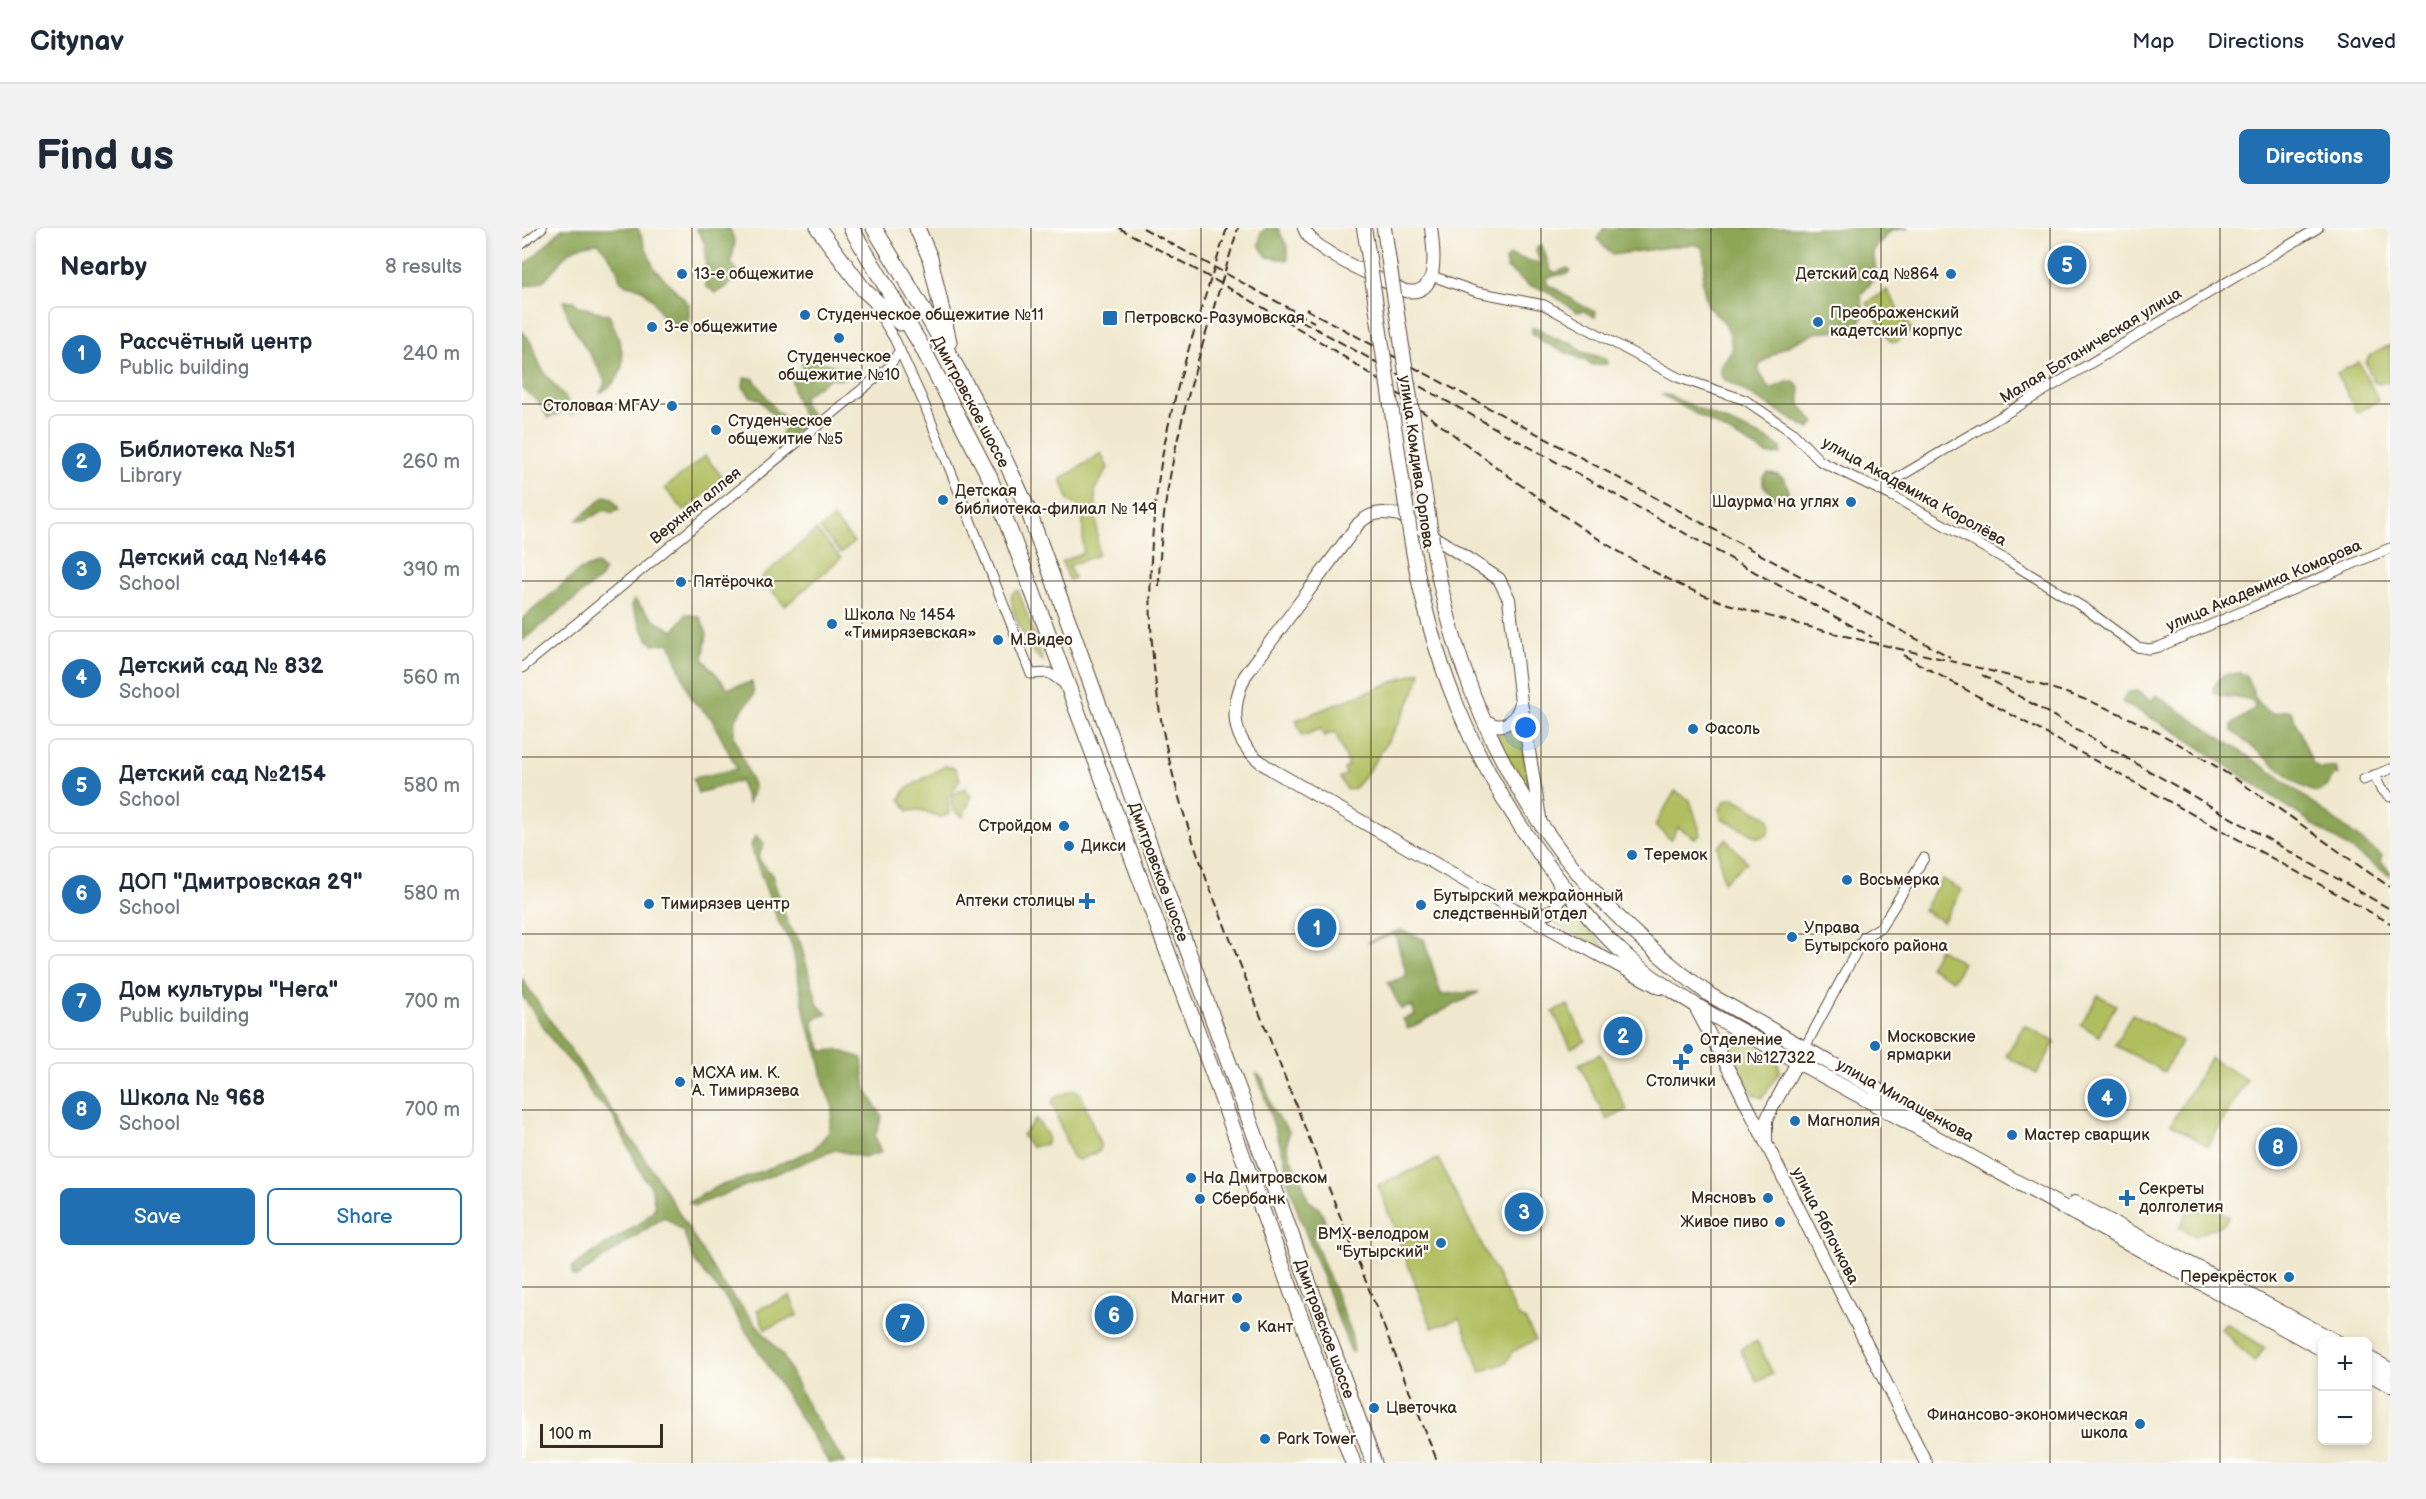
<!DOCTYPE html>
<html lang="en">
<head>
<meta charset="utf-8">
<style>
  :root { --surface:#fff; --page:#f2f2f3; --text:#1f2937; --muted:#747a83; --line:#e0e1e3; --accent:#1f6fb2 }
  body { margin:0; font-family:"Balsamiq Sans",sans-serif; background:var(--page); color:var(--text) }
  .controls { position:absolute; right:18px; bottom:18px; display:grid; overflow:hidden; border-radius:9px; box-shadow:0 3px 9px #0003 }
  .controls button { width:54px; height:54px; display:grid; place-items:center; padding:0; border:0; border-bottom:2px solid var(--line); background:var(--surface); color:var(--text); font:30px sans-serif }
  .scale { position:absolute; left:18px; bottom:15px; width:123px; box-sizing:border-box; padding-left:6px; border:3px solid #3b2a1e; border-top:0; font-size:16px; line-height:21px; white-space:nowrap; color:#3b2a1e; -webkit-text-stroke:4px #fdfcf7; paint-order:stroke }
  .you { position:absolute; left:1004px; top:500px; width:21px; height:21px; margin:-15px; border:4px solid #fff; border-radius:50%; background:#1a73e8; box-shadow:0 0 0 9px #1a73e833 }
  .badge { display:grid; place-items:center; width:39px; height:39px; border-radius:50%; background:var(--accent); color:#fff; font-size:20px; font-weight:700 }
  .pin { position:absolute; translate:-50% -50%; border:3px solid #fff; box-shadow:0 2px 6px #0006 }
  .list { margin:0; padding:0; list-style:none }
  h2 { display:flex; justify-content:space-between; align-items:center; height:78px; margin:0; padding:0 24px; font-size:26px }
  h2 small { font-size:20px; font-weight:400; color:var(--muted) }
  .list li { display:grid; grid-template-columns:39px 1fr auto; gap:18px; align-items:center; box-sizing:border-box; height:96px; margin:0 12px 12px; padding:0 12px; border:2px solid var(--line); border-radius:9px }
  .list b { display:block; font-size:22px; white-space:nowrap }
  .list p { margin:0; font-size:20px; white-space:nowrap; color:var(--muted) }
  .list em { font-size:20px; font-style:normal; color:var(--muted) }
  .actions { display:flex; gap:12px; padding:18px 24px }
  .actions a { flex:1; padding:14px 0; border:2px solid var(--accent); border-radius:9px; text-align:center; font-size:21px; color:var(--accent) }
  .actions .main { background:var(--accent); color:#fff }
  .map { position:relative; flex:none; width:1868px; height:1235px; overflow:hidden; border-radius:9px }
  header { display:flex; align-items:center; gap:36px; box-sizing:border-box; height:84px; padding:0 30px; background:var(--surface); border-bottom:2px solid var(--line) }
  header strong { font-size:28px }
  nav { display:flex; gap:33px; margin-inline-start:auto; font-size:21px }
  .intro { display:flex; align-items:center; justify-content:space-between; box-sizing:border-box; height:144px; padding:0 36px }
  h1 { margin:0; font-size:42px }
  .button { padding:15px 27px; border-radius:9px; background:var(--accent); color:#fff; font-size:21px; font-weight:700 }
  main { display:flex; gap:36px; padding:0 36px }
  aside { flex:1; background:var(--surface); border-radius:9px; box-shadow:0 3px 9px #0003 }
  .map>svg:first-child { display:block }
  .green { fill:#b1be5f; stroke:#76743e; stroke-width:1.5 }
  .forest { fill:#8ca556; stroke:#64683a; stroke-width:1.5 }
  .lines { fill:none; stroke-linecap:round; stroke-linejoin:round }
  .pedestrian-casing { stroke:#564638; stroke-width:9 }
  .minor-casing { stroke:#564638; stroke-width:11 }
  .tertiary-casing { stroke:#564638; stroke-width:14 }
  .secondary-casing { stroke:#564638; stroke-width:16 }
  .primary-casing { stroke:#564638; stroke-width:17 }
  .pedestrian { stroke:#fff; stroke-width:7 }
  .minor { stroke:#fff; stroke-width:9 }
  .tertiary { stroke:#fff; stroke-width:12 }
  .secondary { stroke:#fff; stroke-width:14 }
  .primary { stroke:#fff; stroke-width:15 }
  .rail { stroke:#3b2a1e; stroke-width:2; stroke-dasharray:9 4.5; stroke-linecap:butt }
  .secondary-bridge-casing { stroke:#564638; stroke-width:16; stroke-linecap:butt }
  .secondary-bridge { stroke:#fff; stroke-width:14 }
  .grid { fill:none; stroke:#3b2a1e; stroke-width:1.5; stroke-opacity:0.55 }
  .poi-dot { fill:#1f6fb2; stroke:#fdfcf7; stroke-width:2 }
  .labels { text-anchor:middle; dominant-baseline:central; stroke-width:4.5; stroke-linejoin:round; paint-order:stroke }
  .poi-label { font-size:16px; fill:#3b2a1e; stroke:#fdfcf7; text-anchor:start }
  .street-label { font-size:16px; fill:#3b2a1e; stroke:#fdfcf7 }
</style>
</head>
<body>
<header>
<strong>Citynav</strong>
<nav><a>Map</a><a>Directions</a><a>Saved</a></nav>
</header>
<div class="intro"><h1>Find us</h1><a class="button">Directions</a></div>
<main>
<aside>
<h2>Nearby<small>8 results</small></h2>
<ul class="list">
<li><span class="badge">1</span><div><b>Рассчётный центр</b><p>Public building</p></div><em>240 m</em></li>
<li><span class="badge">2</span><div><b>Библиотека №51</b><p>Library</p></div><em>260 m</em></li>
<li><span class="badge">3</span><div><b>Детский сад №1446</b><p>School</p></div><em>390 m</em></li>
<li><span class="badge">4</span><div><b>Детский сад № 832</b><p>School</p></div><em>560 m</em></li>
<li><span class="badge">5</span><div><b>Детский сад №2154</b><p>School</p></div><em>580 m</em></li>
<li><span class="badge">6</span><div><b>ДОП &quot;Дмитровская 29&quot;</b><p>School</p></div><em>580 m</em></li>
<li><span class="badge">7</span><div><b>Дом культуры &quot;Нега&quot;</b><p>Public building</p></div><em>700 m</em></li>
<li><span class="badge">8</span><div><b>Школа № 968</b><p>School</p></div><em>700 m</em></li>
</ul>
<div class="actions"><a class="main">Save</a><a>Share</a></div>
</aside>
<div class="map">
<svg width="1868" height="1235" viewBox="0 0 1868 1235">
  <rect width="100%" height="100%" fill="#fdfcf7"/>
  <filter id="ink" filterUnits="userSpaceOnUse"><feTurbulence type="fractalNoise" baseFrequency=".0167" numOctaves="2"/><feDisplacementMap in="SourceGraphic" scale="12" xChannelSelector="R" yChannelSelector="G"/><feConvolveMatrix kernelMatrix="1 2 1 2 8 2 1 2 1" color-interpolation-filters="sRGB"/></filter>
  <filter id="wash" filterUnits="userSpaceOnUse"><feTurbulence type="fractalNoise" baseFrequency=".008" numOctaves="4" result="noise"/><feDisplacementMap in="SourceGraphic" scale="24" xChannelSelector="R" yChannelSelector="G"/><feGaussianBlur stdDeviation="1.35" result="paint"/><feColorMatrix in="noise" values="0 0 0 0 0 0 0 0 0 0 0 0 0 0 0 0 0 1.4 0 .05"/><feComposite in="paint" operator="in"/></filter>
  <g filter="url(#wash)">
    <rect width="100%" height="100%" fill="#f0e8ce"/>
    <path class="green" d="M1365,62L1390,103L1374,114L1368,113L1345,75Z
      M1868,117V153L1856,156L1851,153L1844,134L1847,128Z
      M1837,134L1857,173L1835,185L1815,145Z
      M579,225L586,240L573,261L576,327L547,338L552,350L547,352L540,334L561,325V292L556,278L547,273L539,251Z
      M183,228L202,251L162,283L143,260Z
      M311,290L332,314L319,325L298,301Z
      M294,302L319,330L263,378L239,350Z
      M496,362L497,364L521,433C508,426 486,380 490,366Z
      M899,443C892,475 854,535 832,561L825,562L818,550L824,547L822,541L827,538L813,504L802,508L799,501L780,508L774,492Z
      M998,500L1008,566L989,539L974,507L985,506Z
      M423,538L433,540L438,551L426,572L427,586L419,589L399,582L386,583L378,571L384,561Z
      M443,560L449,569L441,589L431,582L429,574L432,566Z
      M1153,563L1168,572L1179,606L1173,610L1156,599L1149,612L1133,597Z
      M1212,570L1247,590L1248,598L1245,607L1236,610L1199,590L1198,581L1204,572Z
      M1204,611L1225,634L1201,654L1196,619Z
      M1420,651L1440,662L1421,694L1401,682Z
      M1041,676L1092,728L1028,693Z
      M1417,721L1441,735L1431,752L1407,739Z
      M1576,767L1594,777L1577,808L1559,797Z
      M1046,777L1063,813L1049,820L1031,784Z
      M1610,786L1660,813L1642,844L1593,817Z
      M1502,797L1533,814L1515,846L1484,828Z
      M1207,807H1213C1228,815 1257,824 1258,843L1240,870L1230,866L1204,814Z
      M1078,826L1105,882L1085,892L1057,836Z
      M1688,830L1725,852L1686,918L1649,896Z
      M552,862L559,866L579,919L577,924L556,932L550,929L530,875L533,869Z
      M514,891L525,906V916L509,919L500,907Z
      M916,931L996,1088L1003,1091L1013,1112L990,1124L985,1134L959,1144L938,1090L910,1100L856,957Z
      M1672,971L1707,989L1702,996L1673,1008L1657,999Z
      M268,1068L276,1087L243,1101L235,1082Z
      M1704,1095L1743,1120L1732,1134L1699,1101Z
      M1235,1113L1251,1146L1235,1154L1218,1121Z"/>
    <path class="forest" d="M41,0H116L132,40L167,76V94L157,99L140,88L131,72L119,60L104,57L98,52L94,38L77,15C44,17 43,31 23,51C17,57 7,56 0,59V40Z
      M174,0L208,1L213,14L209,35L220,48L194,65L184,58L183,16Z
      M744,0H756L766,21V32L745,29L737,17L739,5Z
      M1082,0H1387L1370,2L1351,23L1355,48L1339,67C1339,76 1345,86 1338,94C1329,107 1307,100 1294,105C1277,112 1249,125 1237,138V144L1247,160C1257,160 1262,152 1272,153L1278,161V177L1293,195L1287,201L1200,150L1198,139L1210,123L1208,106L1201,93L1186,79L1180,54L1183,37L1180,19L1170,16L1090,27L1075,11Z
      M1020,17L1029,43L1033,45L1045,40L1048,42L1047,45L1027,49L1024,52L1026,57C1044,65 1055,78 1074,84L1073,89L1062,83L1055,84L1025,63L1006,57L985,40L983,32L988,27L1019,36L1014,23L1016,18Z
      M42,73H51L57,78L87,87C99,116 114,145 78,165L83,155C74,127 46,103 42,73Z
      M1010,99L1015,100L1034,111L1051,115L1060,124L1084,130L1085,136L1071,137C1052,125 1026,121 1010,105Z
      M0,103C15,118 12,129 22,144C32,160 47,167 50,186L42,183L26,190L17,174L0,161Z
      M282,130L328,141V148L316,152L310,149L281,169L282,177L291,189L266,210L259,208L262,200L237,171L228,168L221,159L222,150H231L254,183L272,195L280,187L271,163L270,147L281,140L279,132Z
      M1140,167H1146L1247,212L1259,220V226L1247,227Z
      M1245,245C1258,245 1267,252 1266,265L1261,271L1251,268L1241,257V249Z
      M83,268L90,270L97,281L90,285L83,282L63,292H55Z
      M75,336L82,342L79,350L0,413V391L58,342Z
      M112,372L135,394L152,403L164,386L178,389L185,406L181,431L206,460L230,454L232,467L213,491L212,508L232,560L226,575L218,553L176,565L171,550L215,541L189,490L169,471L148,415L132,417L124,409L109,377Z
      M1718,445L1724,447C1730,460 1734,481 1750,485C1756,486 1762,481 1769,483L1791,536L1798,541L1814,539L1816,547H1812L1805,559L1794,565L1779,558L1710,503V496L1732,482L1733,477C1722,464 1705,473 1692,465L1691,460L1701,447Z
      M1614,463L1630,473L1634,467L1754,547L1860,628L1858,633L1868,643V648L1653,503L1600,474L1605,465Z
      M234,608L242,616L236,630L250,647L266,696L278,714L296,777L305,786L292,791L293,803L300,823L316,822L340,830L344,861L360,889L353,908L359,925L341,929L313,922L173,978L167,974L196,958L218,952L291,922L307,904L311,879L303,860L295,821L285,796L270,717L256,693L228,618Z
      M878,702L902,711L919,766L957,764L886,801L881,791L893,787L890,778L879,781L866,755L885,748L873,706L845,715Z
      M0,751L135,949L199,1054L261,1128L289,1184L323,1235H307L204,1071L173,1034L161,1003L142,989L54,1049L50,1046L51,1038L121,993L133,980L129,958L122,950L89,885L71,869L55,841L36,821L0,767Z
      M735,846L741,851L751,883L767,903L765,916L768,929L778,947L786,972L797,980L803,992L793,1002L791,1009L829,1104L832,1124H829L777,987L763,945V932Z"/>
  </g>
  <g filter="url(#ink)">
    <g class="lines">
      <defs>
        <path id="pedestrian" d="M0,17L21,0"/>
        <path id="minor" d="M910,48L955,64L1022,77L1155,149L1223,172L1270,204L1298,233L1374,270L1488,334L1564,381L1615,419L1627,421L1637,419L1868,320
          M353,79L373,112L401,173L509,446L527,445L542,456
          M1357,261L1796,0
          M0,440L366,140L378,122
          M1852,547L1859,561L1868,569
          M1841,552L1868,541
          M1282,821L1342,709L1359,699L1402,630"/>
        <path id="tertiary" d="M782,0C789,24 860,51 883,63C919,69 912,22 909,0
          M960,489C977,505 993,497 999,475
          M1018,590L999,474L987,371L977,351L878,287C861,284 851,283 837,295L723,448C704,489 713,520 752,543L992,681L1138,760
          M1005,688L1022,686L1034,680L1040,667L1036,653
          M1172,777L1215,857L1404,1235
          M1244,912V893L1248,884L1279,827"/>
        <path id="secondary" d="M842,0L846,24
          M862,0L867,34
          M888,304C907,429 950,535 1025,636C1048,667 1071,697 1099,723C1126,749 1160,769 1192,788L1800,1121
          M911,319C944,510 1031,653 1188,767L1351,859L1394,888
          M1553,975L1815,1114
          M1846,1130L1868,1142
          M1846,1145L1868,1157"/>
        <path id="primary" d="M296,0L342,62L378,95
          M329,0L400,119L468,250L692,848L831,1235
          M352,0C408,92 463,183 506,282L852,1235
          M395,0L408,30L427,114"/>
      </defs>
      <use href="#pedestrian" class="pedestrian-casing"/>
      <use href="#minor" class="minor-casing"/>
      <use href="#tertiary" class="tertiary-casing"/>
      <use href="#secondary" class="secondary-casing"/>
      <use href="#primary" class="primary-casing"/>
      <use href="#pedestrian" class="pedestrian"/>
      <use href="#minor" class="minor"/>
      <use href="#tertiary" class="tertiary"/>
      <use href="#secondary" class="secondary"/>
      <use href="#primary" class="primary"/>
      <path class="rail" d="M597,0C693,52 789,103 878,167C968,232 1053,305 1154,355C1199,377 1250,389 1299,402C1378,422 1460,438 1538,463C1661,501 1763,588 1868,659
        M621,0L792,94
        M705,0C682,74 655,148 641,224C621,336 624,452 655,562C663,593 675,623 685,653L916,1235
        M784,81L1428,429
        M780,93L1350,409
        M637,359C638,235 681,118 716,0
        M1381,427L1868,695
        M1460,447L1868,681"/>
      <defs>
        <path id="secondary-bridge" d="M846,24L888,304
          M867,34L911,319"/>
      </defs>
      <use href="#secondary-bridge" class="secondary-bridge-casing"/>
      <use href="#secondary-bridge" class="secondary-bridge"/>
    </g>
  </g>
  <path class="grid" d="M170,0V1235M340,0V1235M509,0V1235M679,0V1235M849,0V1235M1019,0V1235M1189,0V1235M1359,0V1235M1528,0V1235M1698,0V1235M0,176H1868M0,353H1868M0,529H1868M0,706H1868M0,882H1868M0,1059H1868"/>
  <g class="poi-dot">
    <circle cx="160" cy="46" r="6"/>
    <circle cx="1429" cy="46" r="6"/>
    <circle cx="283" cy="87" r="6"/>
    <rect x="580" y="82" width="16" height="16" rx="3"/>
    <circle cx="1296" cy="94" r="6"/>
    <circle cx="130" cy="99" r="6"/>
    <circle cx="317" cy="110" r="6"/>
    <circle cx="150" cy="178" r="6"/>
    <circle cx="194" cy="202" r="6"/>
    <circle cx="421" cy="272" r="6"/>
    <circle cx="1329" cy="274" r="6"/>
    <circle cx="159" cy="354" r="6"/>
    <circle cx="310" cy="396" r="6"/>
    <circle cx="476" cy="412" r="6"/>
    <circle cx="1171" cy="501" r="6"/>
    <circle cx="542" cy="598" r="6"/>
    <circle cx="547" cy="618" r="6"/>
    <circle cx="1110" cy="627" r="6"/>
    <circle cx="1325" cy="652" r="6"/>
    <path d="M562 664h6v6h6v6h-6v6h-6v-6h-6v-6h6z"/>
    <circle cx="127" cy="676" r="6"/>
    <circle cx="899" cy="677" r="6"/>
    <circle cx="1270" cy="709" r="6"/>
    <circle cx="1353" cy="818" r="6"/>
    <circle cx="1166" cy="821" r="6"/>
    <path d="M1156 825h6v6h6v6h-6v6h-6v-6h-6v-6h6z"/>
    <circle cx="158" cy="854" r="6"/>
    <circle cx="1273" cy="893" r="6"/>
    <circle cx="1490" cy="907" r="6"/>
    <circle cx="669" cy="950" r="6"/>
    <circle cx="1246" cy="970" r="6"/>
    <path d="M1602 961h6v6h6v6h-6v6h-6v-6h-6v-6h6z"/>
    <circle cx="678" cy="971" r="6"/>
    <circle cx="1258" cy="994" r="6"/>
    <circle cx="919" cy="1015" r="6"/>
    <circle cx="1767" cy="1049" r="6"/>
    <circle cx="715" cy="1070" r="6"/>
    <circle cx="723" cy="1099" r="6"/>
    <circle cx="852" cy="1180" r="6"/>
    <circle cx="1618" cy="1196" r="6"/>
    <circle cx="743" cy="1211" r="6"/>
  </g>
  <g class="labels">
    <g class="poi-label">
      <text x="172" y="46">13-е общежитие</text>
      <text x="1417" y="46" text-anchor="end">Детский сад №864</text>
      <text x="1308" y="85">Преображенский<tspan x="1308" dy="18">кадетский корпус</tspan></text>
      <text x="295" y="87">Студенческое общежитие №11</text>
      <text x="602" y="90">Петровско-Разумовская</text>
      <text x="142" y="99">3-е общежитие</text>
      <text x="317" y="129" text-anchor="middle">Студенческое<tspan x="317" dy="18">общежитие №10</tspan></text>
      <text x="138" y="178" text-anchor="end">Столовая МГАУ</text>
      <text x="206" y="193">Студенческое<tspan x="206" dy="18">общежитие №5</tspan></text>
      <text x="433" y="263">Детская<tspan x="433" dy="18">библиотека-филиал № 149</tspan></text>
      <text x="1317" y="274" text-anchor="end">Шаурма на углях</text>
      <text x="171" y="354">Пятёрочка</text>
      <text x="322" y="387">Школа № 1454<tspan x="322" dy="18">«Тимирязевская»</tspan></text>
      <text x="488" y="412">М.Видео</text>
      <text x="1183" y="501">Фасоль</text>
      <text x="530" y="598" text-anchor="end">Стройдом</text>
      <text x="559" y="618">Дикси</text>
      <text x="1122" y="627">Теремок</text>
      <text x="1337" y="652">Восьмерка</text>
      <text x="911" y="668">Бутырский межрайонный<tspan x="911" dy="18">следственный отдел</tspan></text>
      <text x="553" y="673" text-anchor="end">Аптеки столицы</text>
      <text x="139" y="676">Тимирязев центр</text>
      <text x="1282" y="700">Управа<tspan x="1282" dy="18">Бутырского района</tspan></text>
      <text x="1365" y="809">Московские<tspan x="1365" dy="18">ярмарки</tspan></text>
      <text x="1178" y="812">Отделение<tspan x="1178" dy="18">связи №127322</tspan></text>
      <text x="170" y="845">МСХА им. К.<tspan x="170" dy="18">А. Тимирязева</tspan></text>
      <text x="1159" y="853" text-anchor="middle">Столички</text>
      <text x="1285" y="893">Магнолия</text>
      <text x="1502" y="907">Мастер сварщик</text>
      <text x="681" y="950">На Дмитровском</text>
      <text x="1617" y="961">Секреты<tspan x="1617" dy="18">долголетия</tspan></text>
      <text x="1234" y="970" text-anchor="end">Мясновъ</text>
      <text x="690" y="971">Сбербанк</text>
      <text x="1246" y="994" text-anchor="end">Живое пиво</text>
      <text x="907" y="1006" text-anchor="end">BMX-велодром<tspan x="907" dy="18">"Бутырский"</tspan></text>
      <text x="1755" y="1049" text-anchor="end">Перекрёсток</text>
      <text x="703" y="1070" text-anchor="end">Магнит</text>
      <text x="735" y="1099">Кант</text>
      <text x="864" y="1180">Цветочка</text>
      <text x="1606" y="1187" text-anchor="end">Финансово-экономическая<tspan x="1606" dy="18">школа</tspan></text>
      <text x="755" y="1211">Park Tower</text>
    </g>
    <g class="street-label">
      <text transform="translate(1569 118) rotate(-31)">Малая Ботаническая улица</text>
      <text transform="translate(448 174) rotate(62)">Дмитровское шоссе</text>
      <text transform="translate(894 234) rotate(82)">улица Комдива Орлова</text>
      <text transform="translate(1392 264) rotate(29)">улица Академика Королёва</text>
      <text transform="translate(174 278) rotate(-39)">Верхняя аллея</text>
      <text transform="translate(1742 358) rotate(-23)">улица Академика Комарова</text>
      <text transform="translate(636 644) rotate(70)">Дмитровское шоссе</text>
      <text transform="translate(1383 873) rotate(29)">улица Милашенкова</text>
      <text transform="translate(1303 998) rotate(63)">улица Яблочкова</text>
      <text transform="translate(802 1101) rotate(70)">Дмитровское шоссе</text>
    </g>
  </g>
</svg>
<div class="controls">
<button>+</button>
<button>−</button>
</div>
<div class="scale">100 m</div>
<div class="you"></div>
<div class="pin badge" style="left:795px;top:700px">1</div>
<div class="pin badge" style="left:1101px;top:808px">2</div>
<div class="pin badge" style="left:1002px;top:984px">3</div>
<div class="pin badge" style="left:1585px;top:870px">4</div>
<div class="pin badge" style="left:1545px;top:37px">5</div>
<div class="pin badge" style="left:592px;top:1087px">6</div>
<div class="pin badge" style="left:383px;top:1095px">7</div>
<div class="pin badge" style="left:1756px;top:919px">8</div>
</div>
</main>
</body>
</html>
